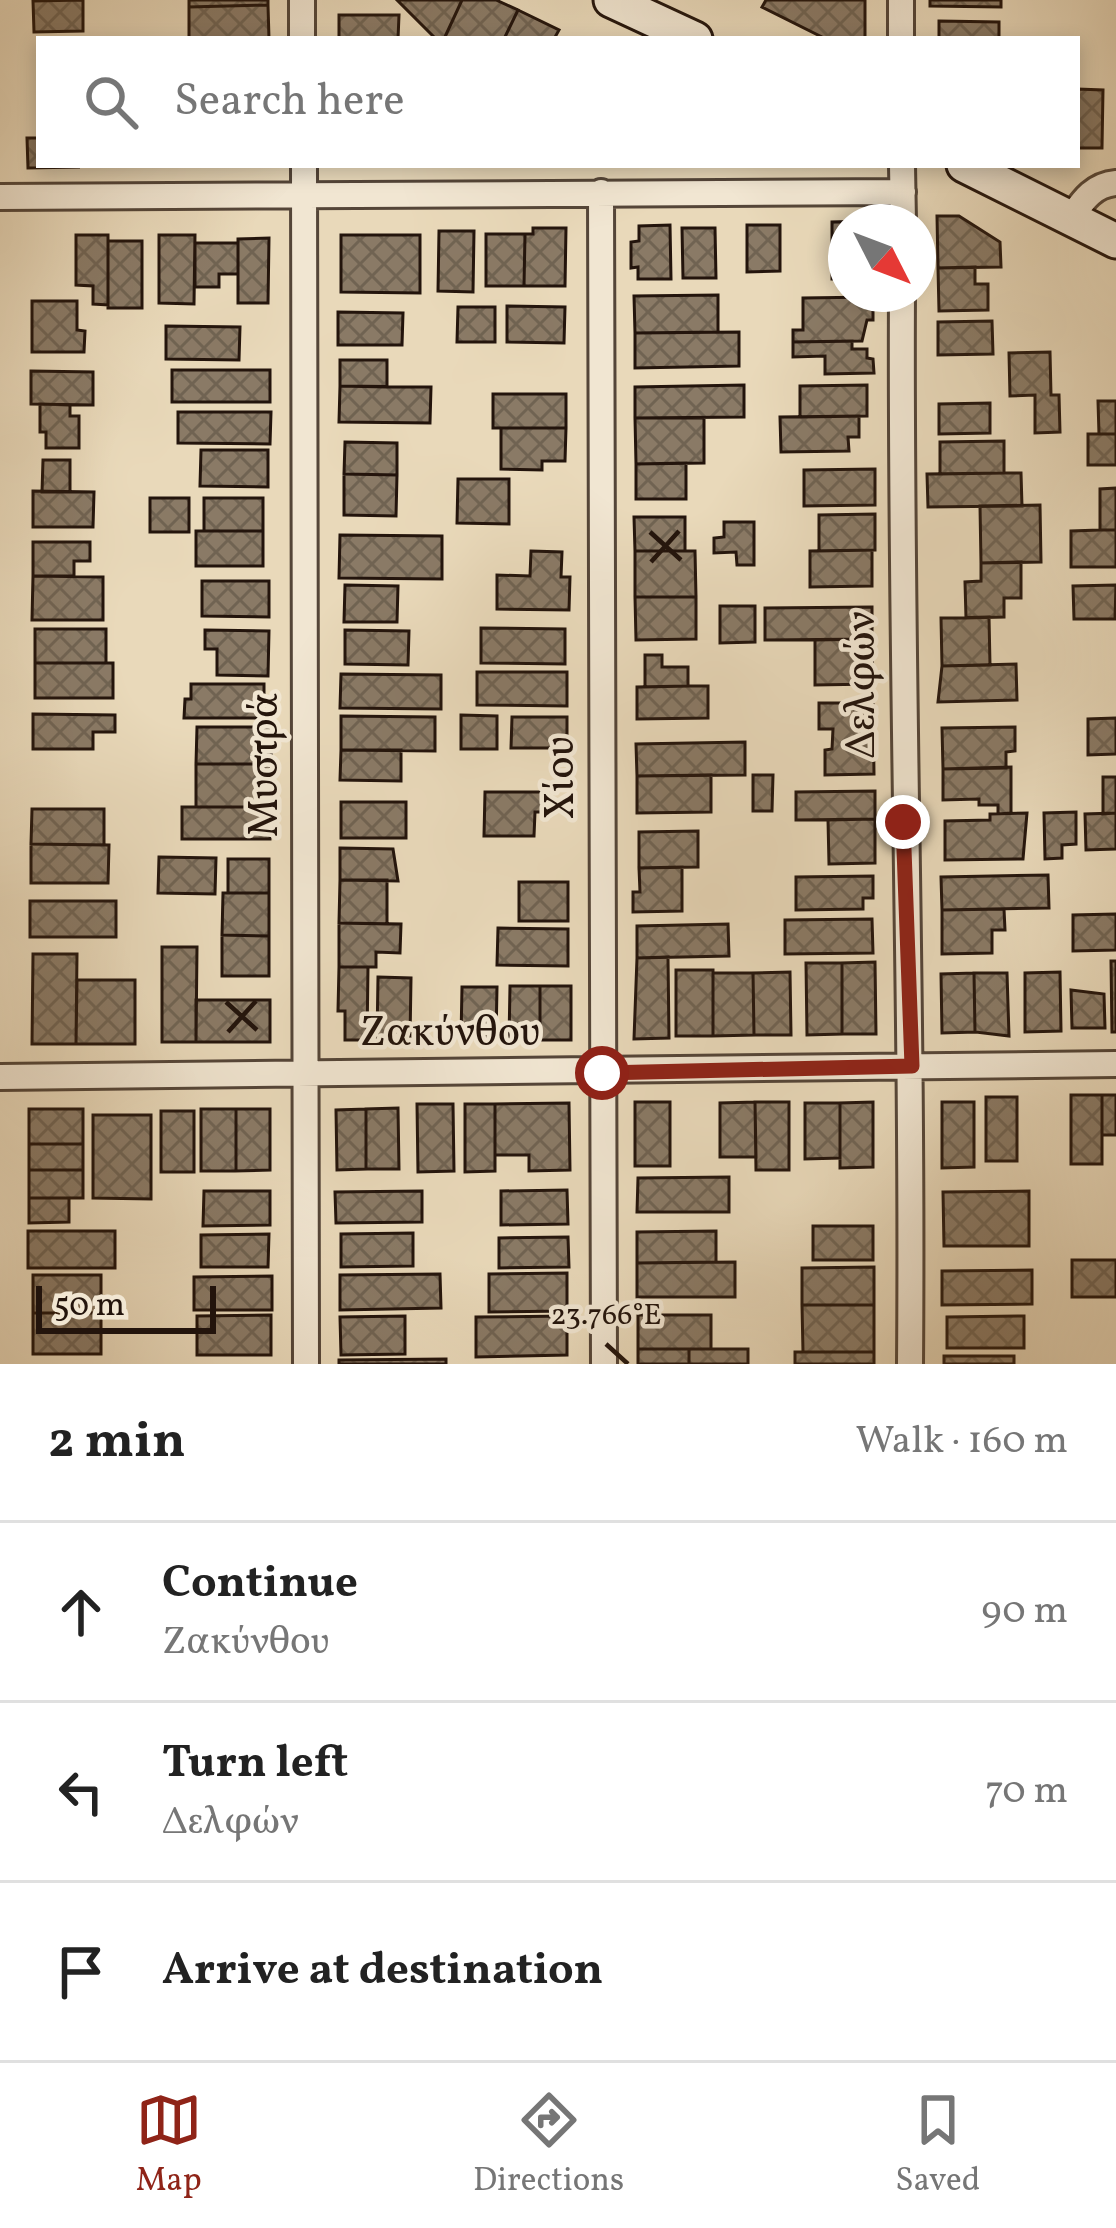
<!DOCTYPE html>
<html lang="en">
<head>
<meta charset="utf-8">
<style>
  :root { --surface:#fff; --page:#f6f6f6; --text:#222; --muted:#767676; --line:#e0e0e0; --accent:#8f2418 }
  body { margin:0; font-family:Vollkorn,serif; background:var(--page); color:var(--text) }
  .compass { position:absolute; left:828px; top:204px; width:108px; height:108px; border-radius:50%; background:var(--surface); box-shadow:0 6px 18px #0003; rotate:132deg }
  .scale { position:absolute; left:36px; bottom:30px; width:180px; box-sizing:border-box; padding-left:12px; border:6px solid #23140c; border-top:0; font-size:33px; line-height:42px; white-space:nowrap; color:#23140c; -webkit-text-stroke:9px #f1e6d2; paint-order:stroke }
  .stop { position:absolute; width:36px; height:36px; margin:-27px; border:9px solid #8f2418; border-radius:50%; background:#fff }
  .stop.end { background:#8f2418; border-color:#fff; box-shadow:0 3px 12px #0008 }
  .list { margin:0; padding:0; list-style:none }
  h2 { display:flex; justify-content:space-between; align-items:center; height:156px; margin:0; padding:0 48px; font-size:51px }
  h2 small { font-size:39px; font-weight:400; color:var(--muted) }
  .list li { display:grid; grid-template-columns:78px 1fr auto; gap:36px; align-items:center; box-sizing:border-box; height:180px; padding:0 48px; border-top:3px solid var(--line) }
  .list b { display:block; font-size:45px; white-space:nowrap }
  .list p { margin:0; font-size:39px; white-space:nowrap; color:var(--muted) }
  .list em { font-size:39px; font-style:normal; color:var(--muted) }
  .icon { flex:none; width:66px; height:66px; fill:none; stroke:currentColor; stroke-width:2; stroke-linecap:round; stroke-linejoin:round }
  .map { position:relative; flex:none; width:1116px; height:1364px; overflow:hidden }
  .search { position:absolute; background:var(--surface); box-shadow:0 6px 18px #0003; left:36px; right:36px; top:36px; height:132px; display:flex; align-items:center; gap:30px; box-sizing:border-box; padding:0 42px; border-radius:0px; color:var(--muted); font-size:45px }
  .sheet { height:696px; background:var(--surface) }
  nav { display:flex; justify-content:space-around; align-items:center; box-sizing:border-box; height:168px; border-top:3px solid var(--line); background:var(--surface); font-size:33px; color:var(--muted) }
  nav a { display:grid; justify-items:center; gap:6px }
  nav .on { color:var(--accent) }
  .map>svg:first-child { display:block }
  .building { fill:url(#building-cross-hatch); stroke:#23140c; stroke-width:3 }
  .lines { fill:none; stroke-linecap:round; stroke-linejoin:round }
  .minor-casing { stroke:#544538; stroke-width:30 }
  .secondary-casing { stroke:#23140c; stroke-width:39 }
  .minor { stroke:#f1e6d2; stroke-width:24 }
  .secondary { stroke:#f1e6d2; stroke-width:33 }
  .route { stroke:#8f2418; stroke-width:15 }
  .ticks { fill:none; stroke:#23140c; stroke-width:4.5 }
  .labels { text-anchor:middle; dominant-baseline:central; stroke-width:9; stroke-linejoin:round; paint-order:stroke }
  .street-label { font-size:42px; fill:#23140c; stroke:#f1e6d2 }
  .ticks-label { font-size:30px; text-anchor:middle; fill:#23140c; stroke:#f1e6d2; stroke-width:9; stroke-linejoin:round; paint-order:stroke }
</style>
</head>
<body>
<div class="map">
<svg width="1116" height="1364" viewBox="0 0 1116 1364">
  <defs>
    <pattern id="building-cross-hatch" width="8" height="8" patternUnits="userSpaceOnUse" patternTransform="scale(3)"><rect width="8" height="8" fill="#8a7a66"/><path d="M0 0l8 8M0 8l8-8" fill="none" stroke="#706352"/></pattern>
  </defs>
  <rect width="100%" height="100%" fill="#e9d9ba"/>
  <filter id="stains"><feTurbulence type="fractalNoise" baseFrequency=".00167" numOctaves="4"/><feColorMatrix values="0 0 0 0 .2 0 0 0 0 .09 0 0 0 0 .02 0 0 0 .5 -.17"/></filter>
  <radialGradient id="worn" r=".72"><stop offset=".6" stop-color="#630" stop-opacity="0"/><stop offset="1" stop-color="#630" stop-opacity=".3"/></radialGradient>
  <path class="building" d="M83,0V31L34,32L33,1Z
    M189,0H268V5L189,7Z
    M397,0H462L444,39H436Z
    M462,0H496L518,10L504,39H444Z
    M766,0H865V39H826L762,7Z
    M930,0H1001V7L930,6Z
    M268,5L269,39H189V7Z
    M518,10L559,30L554,39H504Z
    M339,15H399L398,39H339Z
    M939,21L999,22V39H939Z
    M1077,89L1103,90L1102,148H1077Z
    M27,138H39V165L80,167L28,168Z
    M937,216H959L1000,242L1001,267L938,268Z
    M869,221L846,222V279H832V222Z
    M670,225L671,279H638V267L631,268V242L639,241V226Z
    M747,225H780V271L747,272Z
    M533,228H566L565,286H524L525,234H533Z
    M682,228H715L716,278H683Z
    M439,231H474L473,292L438,291Z
    M486,234H525L524,286H486Z
    M76,235H108V305L93,304V286L76,285Z
    M159,235H195L194,304L159,303Z
    M341,235H420V293L341,292Z
    M269,238L268,303H238V239Z
    M108,241H142V308H108Z
    M195,243H238V274H219V287H195Z
    M975,267V284H988V310L939,311L938,268Z
    M718,295V332L635,333L634,296Z
    M873,297V320H867L862,341L793,342V330H803V298Z
    M32,301H77V330L85,331L84,352H32Z
    M507,306L565,307L564,343L507,342Z
    M458,307H495V342H457Z
    M338,312L403,313L402,345H338Z
    M992,321L993,354L938,355V322Z
    M166,326L240,327L239,360L166,359Z
    M739,332V366L635,368V333Z
    M852,341V349H867V358L873,359L874,373L825,374V356L793,357V342Z
    M1050,352L1051,395H1059L1060,432L1035,433V395L1010,396L1009,353Z
    M340,360H387V387L340,386Z
    M172,370H270V402H172Z
    M31,371L93,372V405L31,404Z
    M744,385V417L635,418V387Z
    M867,385V416L800,417V386Z
    M340,386L431,387L430,423L339,422Z
    M493,394H566V428H493Z
    M1098,401H1116V434H1099Z
    M990,403V433L939,434V404Z
    M40,404L70,405V416H79V448H46V432H40Z
    M178,412H271L270,444L178,443Z
    M859,416V437H848L849,451L781,452L780,417Z
    M635,418H704V463L636,464Z
    M501,428H566L565,461H542V470L501,469Z
    M1088,434H1116V465H1088Z
    M1004,441V473L940,474V442Z
    M345,442L397,443V475L344,474Z
    M201,450H268V487L200,486Z
    M43,460H70V492H42Z
    M686,463V499H636V464Z
    M875,469V505L804,506V470Z
    M1004,473H1021L1022,506L928,507L927,474Z
    M344,474L397,475L396,516L344,515Z
    M458,479H509V524L457,523Z
    M1116,488V530H1100V489Z
    M33,491L94,492L93,527H33Z
    M150,498H189V532H150Z
    M204,498H263V531H204Z
    M1040,505L1041,562L981,563L980,506Z
    M875,514V550L819,551V515Z
    M634,517H685V551H635Z
    M724,522H754V565H737L736,552L714,553V538L724,537Z
    M1100,530H1116V567H1071V531Z
    M196,531H263V566H196Z
    M340,535L442,536V579L339,578Z
    M33,542H90V561H74V576H33Z
    M872,550V586L810,587V551Z
    M531,551L562,552L561,577H570L569,610L497,609V575L530,576Z
    M635,551H695L696,597H635Z
    M1021,562V598H1004V617L966,618L965,582L981,581V563Z
    M33,576L103,577V620H32Z
    M202,581H269V617L202,616Z
    M345,585L398,586L397,622H344Z
    M1116,585L1115,619H1074L1073,586Z
    M635,597H696V639L636,640Z
    M720,606H755V642L720,643Z
    M872,607V639L765,640V608Z
    M989,617L990,665L942,666L941,618Z
    M481,628L565,629V664L481,663Z
    M35,629H106V663H35Z
    M205,630L269,631L268,676L217,675V649H205Z
    M345,630L409,631L408,665L345,664Z
    M872,639L873,684L815,685V640Z
    M645,655H662V667H688V686L645,687Z
    M35,663H113V698H35Z
    M1016,664L1017,700L938,702L942,666Z
    M477,672H567V706L477,705Z
    M341,674L441,675V709L340,708Z
    M191,684H264V718H184L185,699H191Z
    M688,686H708V718L637,719V687Z
    M819,703H873L874,774L825,775V750L832,749L833,729H819Z
    M33,714L115,715V732H93V749H33Z
    M461,715L497,716V749H461Z
    M341,716L435,717V751L341,750Z
    M512,717H567V748H511Z
    M1116,718V754L1088,755V719Z
    M197,727H272L271,764H196Z
    M1015,727V751L1006,752V768L943,769L942,728Z
    M745,742V775L637,776L636,744Z
    M341,750H401V781L340,780Z
    M196,764H271V807H196Z
    M1011,767V813L998,814V805H979V799L943,800V769Z
    M711,775V812L637,813V776Z
    M753,775H773L772,811H753Z
    M1103,777H1116V813L1103,814Z
    M875,791V819L796,820V792Z
    M485,792H543V812H535L534,836H484Z
    M341,802H406V838H341Z
    M182,807H271L270,839H182Z
    M32,809H104V845L31,844Z
    M1076,812V844L1062,845V858L1045,859L1044,813Z
    M1027,813L1023,859L945,860V821L990,820V814Z
    M1116,813V849L1086,850L1085,814Z
    M875,819V863L829,864L828,820Z
    M698,831V867L639,868V832Z
    M31,844L109,845L108,883H31Z
    M340,848L393,849L398,881L340,880Z
    M159,857L216,858L215,894L158,893Z
    M228,859H269V893H228Z
    M682,867V911L633,912V892H640L639,868Z
    M1048,875L1049,908L942,910L941,877Z
    M873,876V898H863V909L796,910V877Z
    M340,880H387V924L339,923Z
    M519,882H568V921H519Z
    M223,893H269V936L222,935Z
    M30,901H116V937H30Z
    M1004,909L1005,930H992V953L942,954V910Z
    M1116,914V950L1073,951V915Z
    M872,919L873,953L785,954V920Z
    M339,923L401,924L400,953L376,952V967H339Z
    M728,924L729,956L637,958V926Z
    M498,928L568,929V966L497,965Z
    M222,935L269,936V976H222Z
    M162,947H197L196,1042H162Z
    M33,954H77L76,1044H32Z
    M668,957L669,1038L634,1039L637,958Z
    M1111,961H1116V1032H1112Z
    M875,962L876,1034H842V963Z
    M806,963H842V1034L807,1035Z
    M339,967H368L367,1040H345V1011H338Z
    M676,970H713V1036H676Z
    M790,972L791,1035H754L753,973Z
    M1060,972L1061,1031L1025,1032V973Z
    M713,973H753L754,1035L713,1036Z
    M974,973L975,1032L942,1033L941,974Z
    M974,973H1007L1009,1036L975,1032Z
    M378,977L411,978L410,1040L377,1039Z
    M77,980H135V1044H76Z
    M510,986H540V1040H509Z
    M540,986H571V1040H540Z
    M462,987H497L496,1039L461,1038Z
    M1071,990L1104,994L1105,1028H1072Z
    M196,1000H270V1042H196Z
    M1071,1095H1102V1164H1071Z
    M1102,1095H1116V1135H1102Z
    M986,1097H1017V1161H986Z
    M635,1102H670V1166H635Z
    M755,1102L756,1157H720V1103Z
    M755,1102H789V1170H756Z
    M873,1102V1167L840,1168V1103Z
    M942,1102H974V1167L942,1168Z
    M569,1103L570,1170L529,1171V1155H495V1104Z
    M805,1103H840V1158L805,1159Z
    M417,1104H453L454,1171L418,1172Z
    M465,1104H495V1171L465,1172Z
    M398,1108L399,1169H366V1109Z
    M29,1109H83V1144H29Z
    M201,1109H236V1171H201Z
    M236,1109H270V1170L236,1171Z
    M366,1109V1169L337,1170L336,1110Z
    M161,1111H194V1172H161Z
    M93,1115H151V1199L93,1198Z
    M29,1144H83V1170H29Z
    M29,1170H83V1198H29Z
    M729,1177V1212H637L638,1178Z
    M567,1190L568,1224L501,1225V1191Z
    M204,1191H270V1225L203,1226Z
    M422,1191V1222L336,1223L335,1192Z
    M1029,1191V1246H944L943,1192Z
    M29,1198H69V1222L29,1223Z
    M813,1226H873V1260H813Z
    M28,1231H115V1268H28Z
    M716,1231V1262L637,1263V1232Z
    M413,1233V1266L341,1267V1234Z
    M269,1234L268,1267H201V1235Z
    M568,1237L569,1267L499,1268V1238Z
    M1072,1260H1116V1297H1072Z
    M735,1262V1297H637V1263Z
    M874,1267V1305H802V1268Z
    M1032,1270V1304L942,1305V1271Z
    M567,1273V1311L489,1312V1274Z
    M440,1274L441,1308L340,1310V1275Z
    M33,1275H101V1313H33Z
    M272,1276V1310H194V1277Z
    M802,1305H874V1352H803Z
    M33,1313H101V1354H33Z
    M271,1315V1355H197V1316Z
    M638,1315H711V1349H638Z
    M405,1316V1354L341,1355L340,1317Z
    M567,1316V1355L476,1357V1317Z
    M1024,1316V1348H947V1317Z
    M638,1349H689V1364H638Z
    M689,1349H748V1364H689Z
    M795,1352H874V1364H795Z
    M944,1356H1014V1364H944Z
    M446,1359V1364H339V1360Z"/>
  <g class="lines">
    <defs>
      <path id="minor" d="M302,0V39
        M901,39V0
        M304,165L306,1364
        M902,165L903,222
        M601,192L604,1364
        M0,197L903,192
        M1072,216C1084,199 1094,185 1116,183
        M902,294C900,651 913,1007 910,1364
        M0,1077L1116,1064"/>
      <path id="secondary" d="M611,0L695,39
        M964,165L1116,241"/>
    </defs>
    <use href="#minor" class="minor-casing"/>
    <use href="#secondary" class="secondary-casing"/>
    <use href="#minor" class="minor"/>
    <use href="#secondary" class="secondary"/>
  </g>
  <g class="lines">
    <path class="route" d="M602,1073L912,1066L903,822"/>
  </g>
  <path class="ticks" d="M650,532L681,560M651,562L679,531M226,1002L257,1030M228,1032L256,1001M606,1344L628,1364"/>
  <g class="labels">
    <g class="street-label">
      <text transform="translate(863 685) rotate(-90)">Δελφών</text>
      <text transform="translate(266 765) rotate(-90)">Μυστρά</text>
      <text transform="translate(562 778) rotate(-90)">Χίου</text>
      <text x="450" y="1034">Ζακύνθου</text>
    </g>
  </g>
  <g class="ticks-label">
    <text x="606" y="1324">23.766°E</text>
  </g>
  <rect width="100%" height="100%" filter="url(#stains)"/>
  <rect width="100%" height="100%" fill="url(#worn)"/>
</svg>
<svg class="compass" viewBox="-18 -18 36 36"><path d="M0-13l5 13h-10z" fill="#e53935"/><path d="M0 13l5-13h-10z" fill="#767676"/></svg>
<div class="scale">50 m</div>
<div class="stop" style="left:602px;top:1073px"></div>
<div class="stop end" style="left:903px;top:822px"></div>
<div class="search"><svg class="icon" aria-label="search" viewBox="0 0 24 24"><circle cx="10" cy="10" r="6"/><path d="M15 15l6 6"/></svg>Search here</div>
</div>
<section class="sheet">
<h2>2 min<small>Walk · 160 m</small></h2>
<ul class="list">
<li><svg class="icon" aria-label="ahead" viewBox="0 0 24 24"><path d="M12 20V5M6 11l6-6 6 6"/></svg><div><b>Continue</b><p>Ζακύνθου</p></div><em>90 m</em></li>
<li><svg class="icon" aria-label="left" viewBox="0 0 24 24"><path d="M17 20v-9H6M10 6l-5 5 5 5"/></svg><div><b>Turn left</b><p>Δελφών</p></div><em>70 m</em></li>
<li><svg class="icon" aria-label="arrive" viewBox="0 0 24 24"><path d="M6 21V4h12l-3 4 3 4H6"/></svg><div><b>Arrive at destination</b></div></li>
</ul>
</section>
<nav>
<a class="on"><svg class="icon" aria-label="map" viewBox="0 0 24 24"><path d="M3 6l6-2 6 2 6-2v14l-6 2-6-2-6 2zM9 4v14M15 6v14"/></svg>Map</a>
<a><svg class="icon" aria-label="directions" viewBox="0 0 24 24"><path d="M12 3l9 9-9 9-9-9zM9 14v-3h6M13 9l2 2-2 2"/></svg>Directions</a>
<a><svg class="icon" aria-label="saved" viewBox="0 0 24 24"><path d="M7 4h10v16l-5-4-5 4z"/></svg>Saved</a>
</nav>
</body>
</html>
